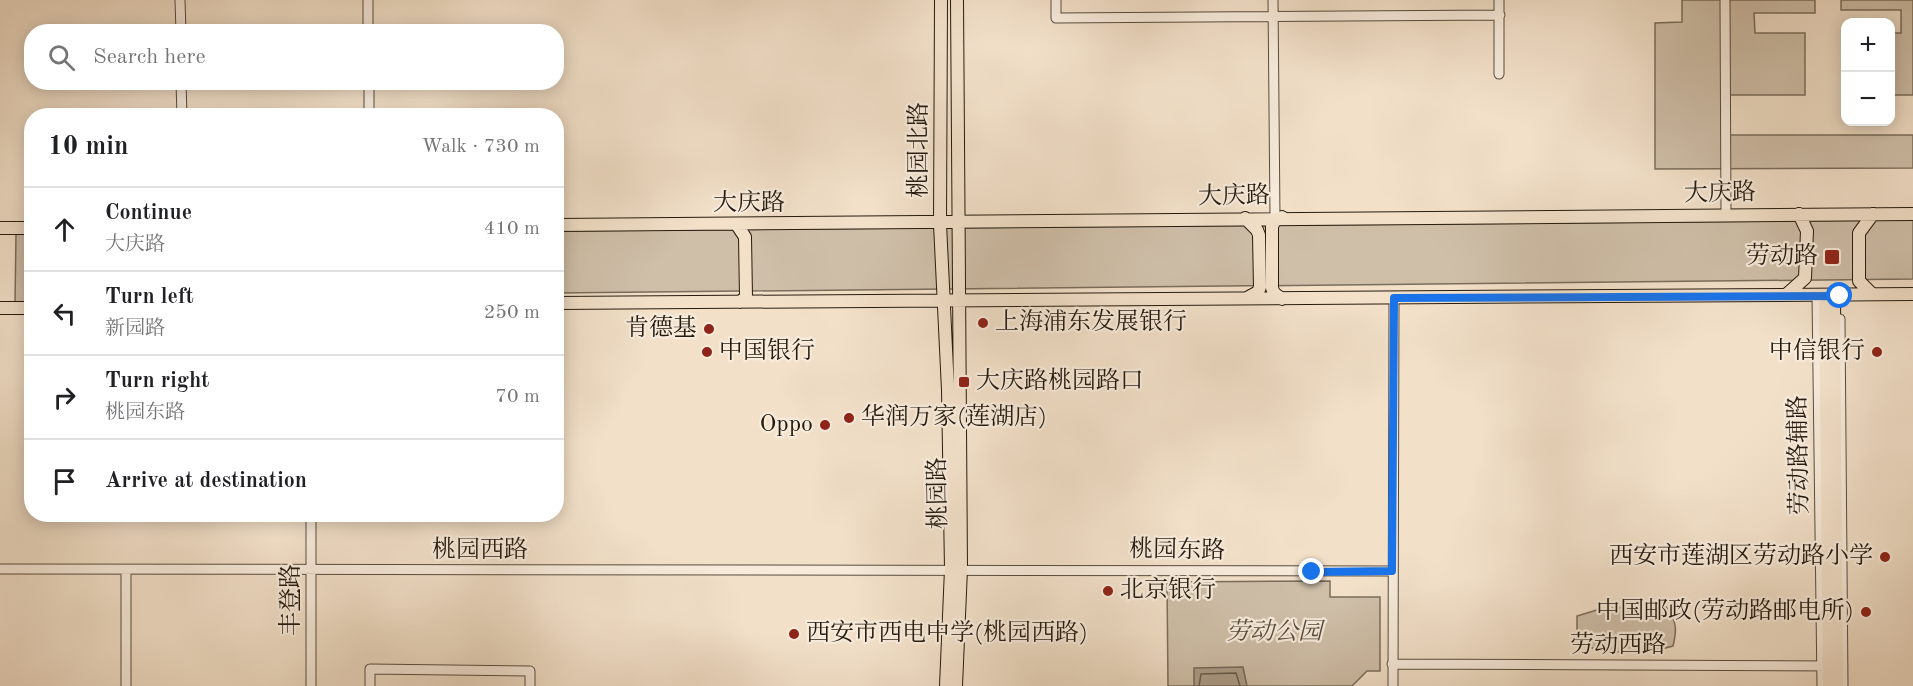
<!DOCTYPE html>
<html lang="en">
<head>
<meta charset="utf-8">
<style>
  :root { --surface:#fff; --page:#f2f2f2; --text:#202124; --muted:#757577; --line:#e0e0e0 }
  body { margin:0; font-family:"Old Standard TT","Noto Serif SC",serif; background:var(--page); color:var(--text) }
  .controls { position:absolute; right:18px; top:18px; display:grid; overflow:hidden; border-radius:12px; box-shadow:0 3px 15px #0003 }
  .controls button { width:54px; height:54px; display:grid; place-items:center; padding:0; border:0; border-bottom:2px solid var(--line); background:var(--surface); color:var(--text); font:30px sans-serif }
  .stop { position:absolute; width:18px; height:18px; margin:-14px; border:4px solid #1a73e8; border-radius:50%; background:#fff }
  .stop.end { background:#1a73e8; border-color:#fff; box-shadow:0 2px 6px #0008 }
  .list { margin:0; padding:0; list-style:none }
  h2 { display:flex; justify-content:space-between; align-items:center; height:78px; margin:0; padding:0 24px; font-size:26px }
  h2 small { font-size:20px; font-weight:400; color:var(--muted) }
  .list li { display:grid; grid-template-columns:39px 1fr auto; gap:18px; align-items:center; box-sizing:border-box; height:84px; padding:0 24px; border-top:2px solid var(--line) }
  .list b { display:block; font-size:22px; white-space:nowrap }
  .list p { margin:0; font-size:20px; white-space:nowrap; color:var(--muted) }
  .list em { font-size:20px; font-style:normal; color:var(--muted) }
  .icon { flex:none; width:33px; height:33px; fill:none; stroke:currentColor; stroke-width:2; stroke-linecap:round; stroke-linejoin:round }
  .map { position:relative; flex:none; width:1913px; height:686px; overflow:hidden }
  .search { position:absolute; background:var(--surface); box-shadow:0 3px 15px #0003; left:24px; top:24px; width:540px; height:66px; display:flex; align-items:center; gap:15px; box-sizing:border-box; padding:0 21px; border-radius:24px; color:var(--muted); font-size:22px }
  .panel { position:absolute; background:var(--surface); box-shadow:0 3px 15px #0003; left:24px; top:108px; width:540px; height:414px; border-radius:24px }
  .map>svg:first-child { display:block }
  .green { fill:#cfbfa9; stroke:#7a6d5c; stroke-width:1.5 }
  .water { fill:#ac9d8a; stroke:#766959; stroke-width:1.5 }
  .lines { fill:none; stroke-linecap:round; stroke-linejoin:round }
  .shore { stroke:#685c4c; stroke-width:1.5 }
  .minor-casing { stroke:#584c3e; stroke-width:11 }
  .major-casing { stroke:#251b0f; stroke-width:14 }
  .minor { stroke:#f7ebdc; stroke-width:9 }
  .major { stroke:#f2e0c9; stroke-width:12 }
  .route { stroke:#1a73e8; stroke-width:8 }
  .poi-dot { fill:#8f2418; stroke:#f7ebdc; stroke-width:2 }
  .labels { text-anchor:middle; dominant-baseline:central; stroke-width:4.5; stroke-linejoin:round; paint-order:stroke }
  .street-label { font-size:24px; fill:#251b0f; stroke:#f7ebdc }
  .poi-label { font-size:24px; fill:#251b0f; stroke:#f7ebdc; text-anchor:end }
  .park-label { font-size:24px; font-style:italic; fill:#584c3d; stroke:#f7ebdc }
</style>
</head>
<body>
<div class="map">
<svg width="1913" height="686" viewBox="0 0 1913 686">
  <rect width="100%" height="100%" fill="#f2e0c9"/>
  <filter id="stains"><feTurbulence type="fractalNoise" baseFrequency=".00333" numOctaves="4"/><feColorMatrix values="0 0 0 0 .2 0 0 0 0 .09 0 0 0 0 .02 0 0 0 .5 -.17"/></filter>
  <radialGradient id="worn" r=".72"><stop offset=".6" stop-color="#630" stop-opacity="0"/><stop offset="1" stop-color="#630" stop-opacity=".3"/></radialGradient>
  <path class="green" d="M1682,0H1815V13H1754L1755,33H1805V95H1729V135H1913V168L1655,169V23L1682,22Z
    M1841,0H1913V95H1891V33H1901V10H1841Z
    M1913,220V279L557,293L556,231Z
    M16,234H31V304H15Z
    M1330,581V597H1380V671H1367L1352,686H1168L1167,582Z
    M1627,607H1666C1677,621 1677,630 1673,646C1644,655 1605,655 1577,643V616L1600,609Z"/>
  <path class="water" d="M1243,667L1247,686H1194V668Z"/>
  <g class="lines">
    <path class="shore" d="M1199,686L1201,674L1236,673L1240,686"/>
    <defs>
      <path id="minor" d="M180,0L181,32
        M368,0V32
        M1056,0V18L1500,15
        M1273,0L1275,217
        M1725,0L1726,215
        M1499,74V0
        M181,82L182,116
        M369,82V116
        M1817,295L1822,686
        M1840,319L1843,686
        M0,569L1392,571
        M1392,664L1843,666
        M126,686V570
        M311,686V514
        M370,686V669L530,671V686
        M1393,686L1394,298"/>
      <path id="major" d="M941,0L940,224L948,390L951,569L946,686
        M1282,217L1275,221L1272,226V288L1274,293L1282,299
        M1245,218L1257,230L1259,235L1260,287L1258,292L1247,298
        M556,225L1913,214
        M737,225L745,237L746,297L740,302
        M0,228H32
        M1872,294L1859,281V233L1873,214
        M1786,295L1805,278L1807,231L1799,214
        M1825,295L1829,686
        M1834,296L1837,686
        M556,303L1913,294
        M0,308H32
        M956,686L961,569L957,0"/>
    </defs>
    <use href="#minor" class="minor-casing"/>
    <use href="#major" class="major-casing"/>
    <use href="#minor" class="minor"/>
    <use href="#major" class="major"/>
  </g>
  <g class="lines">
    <path class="route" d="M1312,572L1392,571L1394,298L1840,296"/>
  </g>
  <g class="poi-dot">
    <rect x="1824" y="249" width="16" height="16" rx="3"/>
    <circle cx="983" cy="323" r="6"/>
    <circle cx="709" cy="329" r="6"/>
    <circle cx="707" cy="352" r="6"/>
    <circle cx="1877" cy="352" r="6"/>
    <rect x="958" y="376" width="12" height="12" rx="3"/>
    <circle cx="849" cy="418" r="6"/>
    <circle cx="825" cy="425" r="6"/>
    <circle cx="1885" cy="557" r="6"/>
    <circle cx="1108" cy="591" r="6"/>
    <circle cx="1866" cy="612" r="6"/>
    <circle cx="794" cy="634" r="6"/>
  </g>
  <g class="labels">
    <g class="street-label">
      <text transform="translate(920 150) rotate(-90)">桃园北路</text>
      <text transform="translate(1720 194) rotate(-1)">大庆路</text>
      <text transform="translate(1234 197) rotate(-1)">大庆路</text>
      <text x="749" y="204">大庆路</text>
      <text transform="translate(1800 455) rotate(-91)">劳动路辅路</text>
      <text transform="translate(939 493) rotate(-91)">桃园路</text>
      <text x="480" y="551">桃园西路</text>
      <text transform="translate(1177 551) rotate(1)">桃园东路</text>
      <text transform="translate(292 600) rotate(-90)">丰登路</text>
      <text x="1618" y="646">劳动西路</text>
    </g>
    <g class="poi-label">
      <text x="1818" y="257">劳动路</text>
      <text x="995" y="323" text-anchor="start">上海浦东发展银行</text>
      <text x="697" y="329">肯德基</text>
      <text x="719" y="352" text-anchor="start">中国银行</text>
      <text x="1865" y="352">中信银行</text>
      <text x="976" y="382" text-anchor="start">大庆路桃园路口</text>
      <text x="861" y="418" text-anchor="start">华润万家(莲湖店)</text>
      <text x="813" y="425">Oppo</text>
      <text x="1873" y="557">西安市莲湖区劳动路小学</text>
      <text x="1120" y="591" text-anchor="start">北京银行</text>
      <text x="1854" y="612">中国邮政(劳动路邮电所)</text>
      <text x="806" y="634" text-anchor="start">西安市西电中学(桃园西路)</text>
    </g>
    <g class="park-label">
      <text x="1274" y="633">劳动公园</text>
    </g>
  </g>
  <rect width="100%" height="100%" filter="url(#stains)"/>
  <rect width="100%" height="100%" fill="url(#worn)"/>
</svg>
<div class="controls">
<button>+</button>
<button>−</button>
</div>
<div class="stop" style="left:1840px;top:296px"></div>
<div class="stop end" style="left:1312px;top:572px"></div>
<div class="search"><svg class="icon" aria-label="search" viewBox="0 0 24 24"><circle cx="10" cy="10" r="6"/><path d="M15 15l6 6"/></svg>Search here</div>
<section class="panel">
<h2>10 min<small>Walk · 730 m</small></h2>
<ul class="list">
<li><svg class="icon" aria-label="ahead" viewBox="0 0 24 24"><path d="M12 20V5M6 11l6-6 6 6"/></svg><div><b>Continue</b><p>大庆路</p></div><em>410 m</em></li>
<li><svg class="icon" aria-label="left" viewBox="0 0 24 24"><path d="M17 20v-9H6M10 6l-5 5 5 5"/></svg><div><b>Turn left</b><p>新园路</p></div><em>250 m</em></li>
<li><svg class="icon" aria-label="right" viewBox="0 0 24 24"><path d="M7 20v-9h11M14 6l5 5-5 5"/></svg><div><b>Turn right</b><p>桃园东路</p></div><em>70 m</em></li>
<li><svg class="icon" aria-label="arrive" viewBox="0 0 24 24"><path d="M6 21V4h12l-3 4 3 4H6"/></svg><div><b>Arrive at destination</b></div></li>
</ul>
</section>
</div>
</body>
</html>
